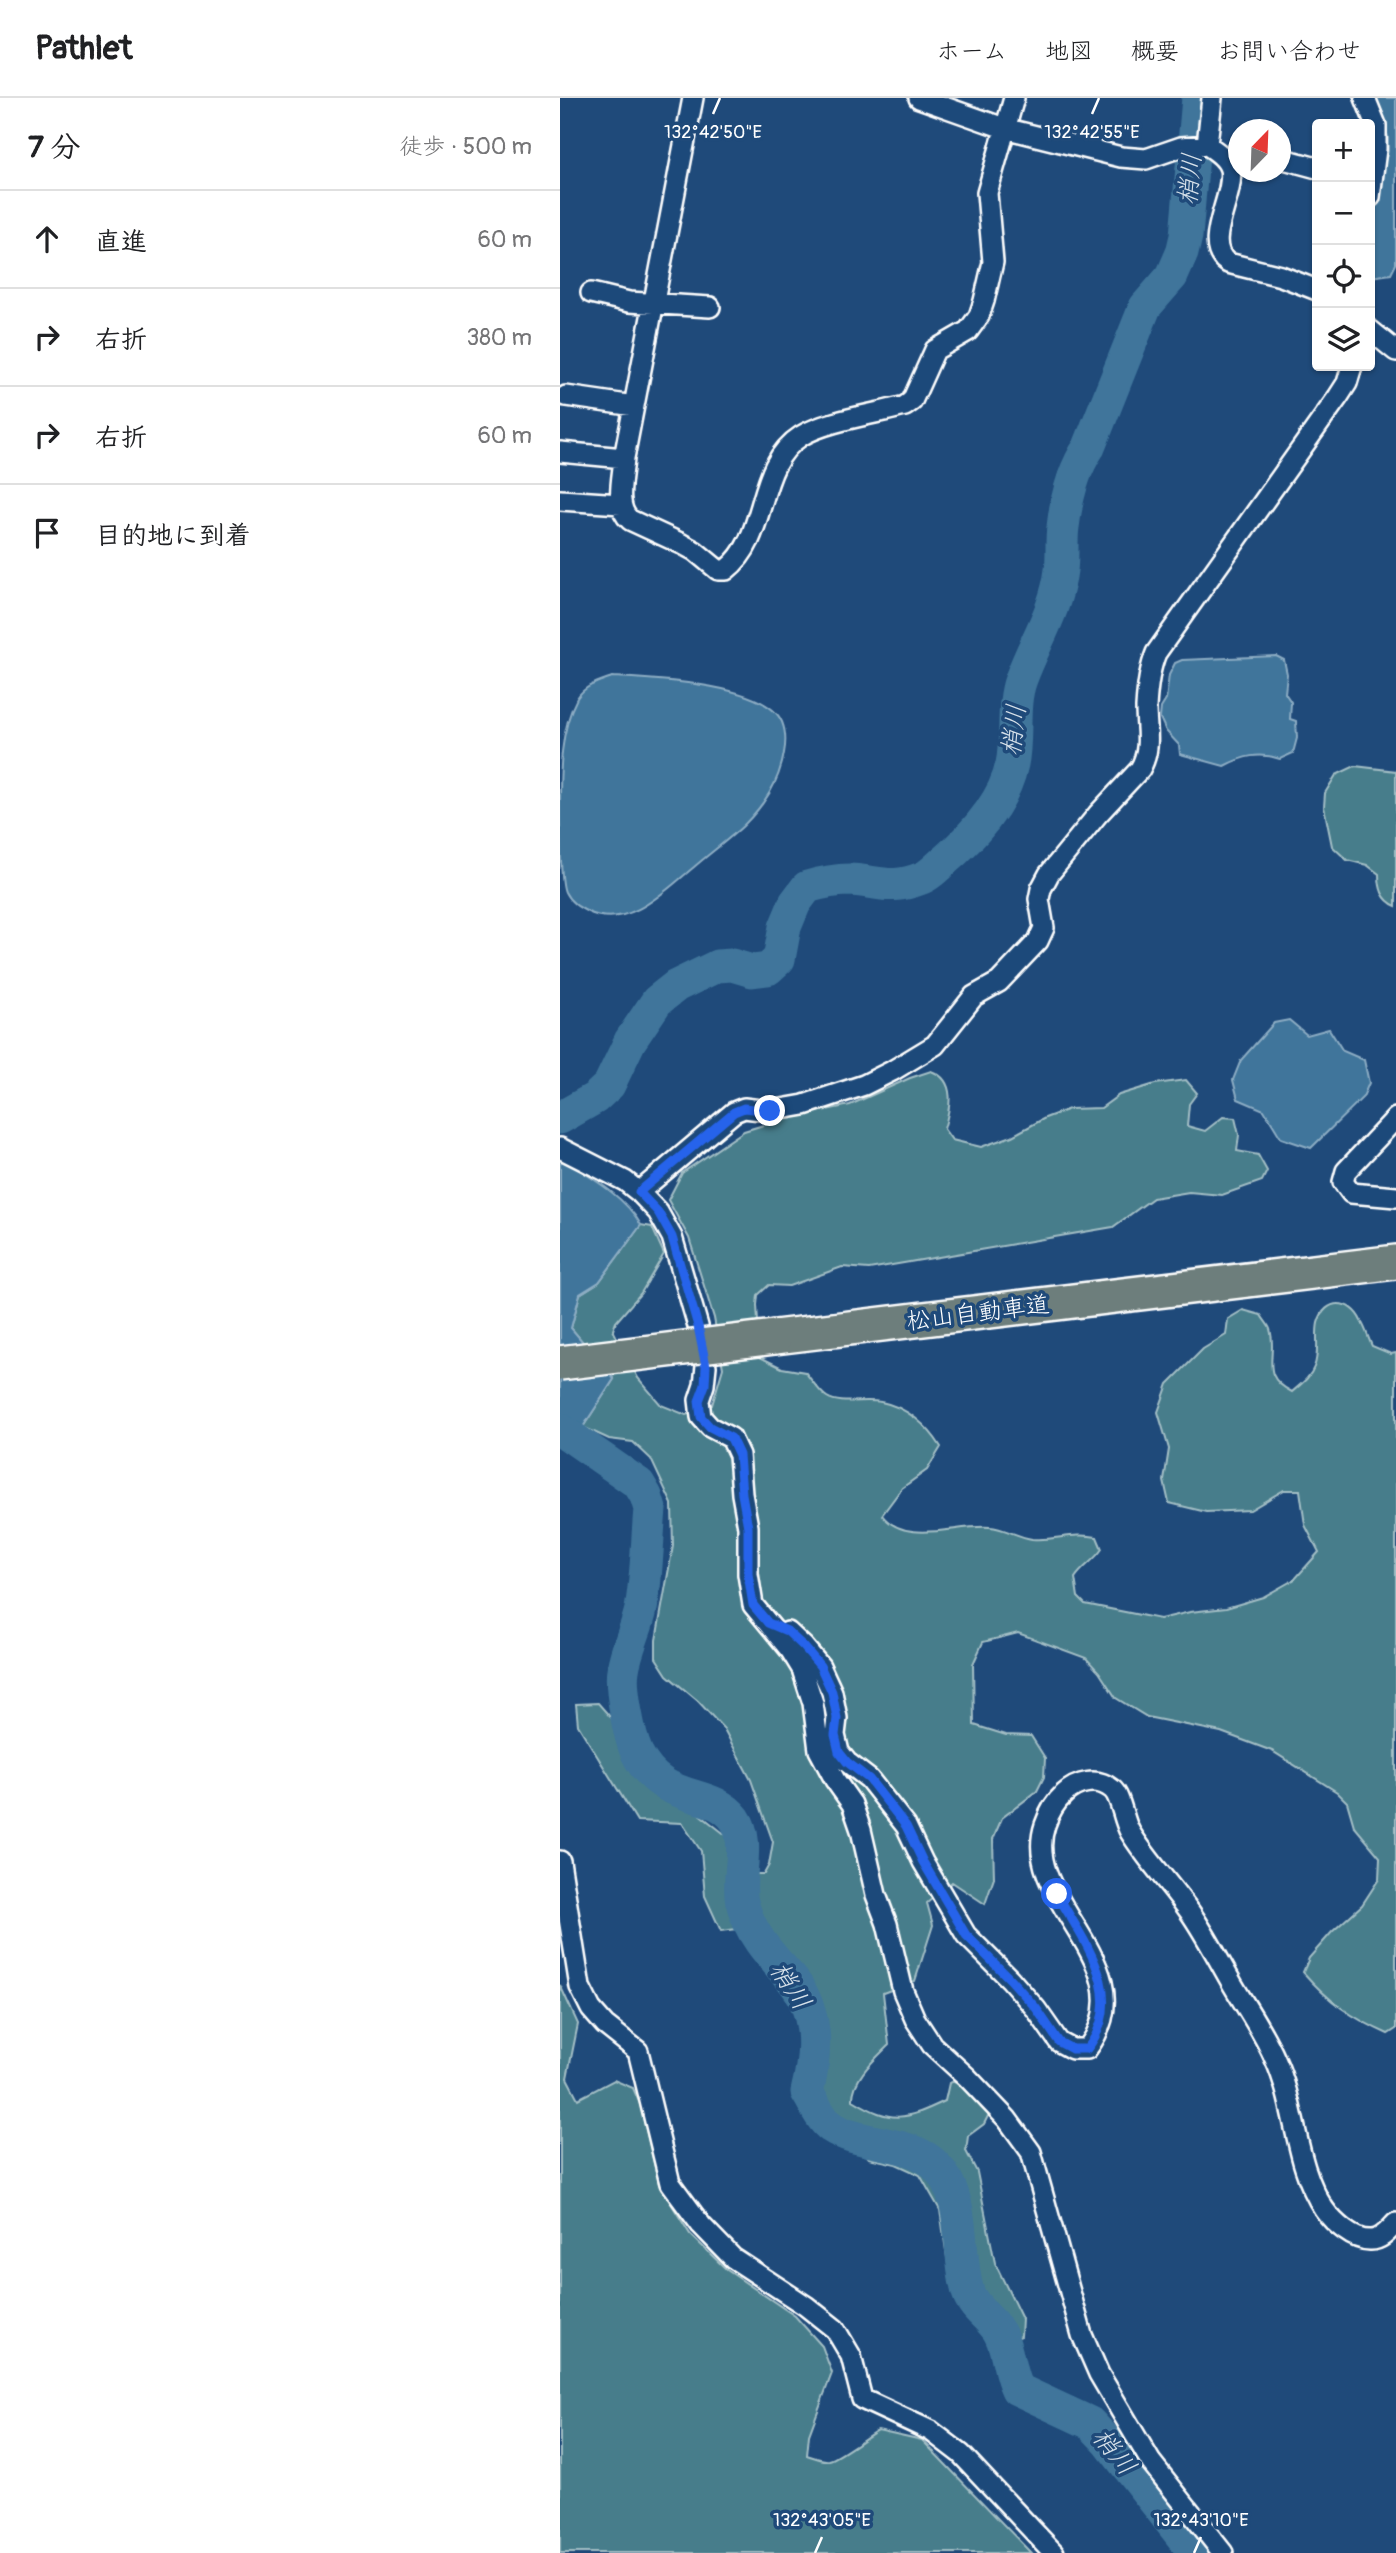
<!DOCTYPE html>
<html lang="ja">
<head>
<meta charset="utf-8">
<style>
  :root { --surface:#fff; --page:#f2f2f2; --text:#202124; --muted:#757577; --line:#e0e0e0 }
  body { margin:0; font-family:Pangolin,"Klee One",sans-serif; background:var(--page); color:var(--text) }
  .controls { position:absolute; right:21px; top:21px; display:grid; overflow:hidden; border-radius:7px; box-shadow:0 2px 5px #0004 }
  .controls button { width:63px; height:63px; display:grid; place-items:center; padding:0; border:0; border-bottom:2px solid var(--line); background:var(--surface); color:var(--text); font:35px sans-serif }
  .compass { position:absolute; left:668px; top:21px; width:63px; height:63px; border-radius:50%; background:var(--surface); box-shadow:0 2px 5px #0004; rotate:23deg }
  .stop { position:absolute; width:21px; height:21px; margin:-16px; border:5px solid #2563eb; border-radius:50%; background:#fff }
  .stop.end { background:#2563eb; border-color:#fff; box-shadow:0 2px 7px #0008 }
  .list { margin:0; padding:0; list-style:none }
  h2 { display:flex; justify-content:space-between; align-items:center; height:91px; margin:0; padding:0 28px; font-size:30px }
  h2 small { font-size:23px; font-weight:400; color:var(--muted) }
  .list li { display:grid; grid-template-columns:46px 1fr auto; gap:21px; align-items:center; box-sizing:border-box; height:98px; padding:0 28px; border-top:2px solid var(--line) }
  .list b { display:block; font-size:26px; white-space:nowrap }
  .list em { font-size:23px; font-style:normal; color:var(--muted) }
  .icon { flex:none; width:38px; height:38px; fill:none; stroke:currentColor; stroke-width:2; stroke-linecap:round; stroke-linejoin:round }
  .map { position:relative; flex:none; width:836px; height:2455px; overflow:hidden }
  header { display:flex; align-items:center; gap:42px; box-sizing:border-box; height:98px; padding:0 35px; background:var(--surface); border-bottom:2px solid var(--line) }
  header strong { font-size:33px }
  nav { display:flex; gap:38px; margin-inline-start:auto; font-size:24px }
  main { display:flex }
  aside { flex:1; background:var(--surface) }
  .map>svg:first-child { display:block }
  .green { fill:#477d8b; stroke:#a3bec5; stroke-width:2 }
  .water { fill:#3f759b; stroke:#8cacc3; stroke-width:2 }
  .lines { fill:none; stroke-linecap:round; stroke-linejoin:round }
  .river { stroke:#3f759b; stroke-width:33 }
  .minor-casing { stroke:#fff; stroke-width:24 }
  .motorway-casing { stroke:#fff; stroke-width:38 }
  .minor { stroke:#1f4a7a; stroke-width:19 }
  .motorway { stroke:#6d7e7c; stroke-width:33 }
  .motorway-bridge-casing { stroke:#fff; stroke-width:38; stroke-linecap:butt }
  .motorway-bridge { stroke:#6d7e7c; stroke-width:33 }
  .route { stroke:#2563eb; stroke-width:9 }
  .ticks { fill:none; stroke:#fff; stroke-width:2.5 }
  .labels { text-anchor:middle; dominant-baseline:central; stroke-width:7; stroke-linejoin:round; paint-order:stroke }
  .street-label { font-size:24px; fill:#fff; stroke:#1f4a7a }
  .water-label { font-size:26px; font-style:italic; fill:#d9e3eb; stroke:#1f4a7a }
  .ticks-label { font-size:18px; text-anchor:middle; fill:#fff; stroke:#1f4a7a; stroke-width:7; stroke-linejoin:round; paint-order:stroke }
</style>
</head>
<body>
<header>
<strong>Pathlet</strong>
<nav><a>ホーム</a><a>地図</a><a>概要</a><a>お問い合わせ</a></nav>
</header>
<main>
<aside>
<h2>7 分<small>徒歩 · 500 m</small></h2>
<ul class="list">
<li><svg class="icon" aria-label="ahead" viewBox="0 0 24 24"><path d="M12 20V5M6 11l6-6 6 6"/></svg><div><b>直進</b></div><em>60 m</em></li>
<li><svg class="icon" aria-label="right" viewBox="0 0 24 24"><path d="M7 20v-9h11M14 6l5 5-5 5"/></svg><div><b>右折</b></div><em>380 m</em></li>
<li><svg class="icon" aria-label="right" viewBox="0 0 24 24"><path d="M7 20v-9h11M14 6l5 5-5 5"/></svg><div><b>右折</b></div><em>60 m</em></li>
<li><svg class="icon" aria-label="arrive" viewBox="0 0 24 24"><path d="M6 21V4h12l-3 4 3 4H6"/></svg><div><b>目的地に到着</b></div></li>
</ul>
</aside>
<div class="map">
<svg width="836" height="2455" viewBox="0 0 836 2455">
  <rect width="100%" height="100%" fill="#1f4a7a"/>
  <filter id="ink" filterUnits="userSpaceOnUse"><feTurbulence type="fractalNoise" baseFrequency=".0143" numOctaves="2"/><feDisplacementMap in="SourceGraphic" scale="14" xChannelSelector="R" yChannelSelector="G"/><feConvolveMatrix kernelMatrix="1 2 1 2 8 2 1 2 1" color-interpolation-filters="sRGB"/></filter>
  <g filter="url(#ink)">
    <path class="green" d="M795,668L836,673V808C822,802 819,790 819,776L807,767L787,762L772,748L764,709L765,695L776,677Z
      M371,973C397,982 390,1011 384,1031L392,1042L421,1049L452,1038L485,1020L509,1011L541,1010L559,997L595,986L626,982L637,995L629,1006L627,1028L645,1033L663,1019L675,1020L679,1037L677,1053L698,1057L707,1073L702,1083L662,1097L629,1094L593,1100L553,1129L309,1171L282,1169L229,1188L209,1187L198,1197L197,1207L200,1259L222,1270L245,1274C251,1281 259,1294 267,1299C282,1308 304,1300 321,1304C347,1309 368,1328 381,1349L367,1372L342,1390L322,1417C346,1448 396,1426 430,1429C444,1430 458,1439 472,1441C496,1443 512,1434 537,1439L542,1451C534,1463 523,1468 515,1480L518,1499L525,1506L600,1521L630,1514L666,1510L703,1499L735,1481L759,1454L745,1427L740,1392H724L690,1412L646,1414L609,1405L604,1383L609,1351L598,1314L608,1286L643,1251L666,1237L668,1221L683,1212L701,1217C703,1221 708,1226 710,1231C718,1259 698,1277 732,1294C741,1286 750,1280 754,1269C760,1256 755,1239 758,1225C765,1199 791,1201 801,1223C806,1231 808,1240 812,1248L831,1256L836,1255V1931L828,1936C792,1920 769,1904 743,1874L749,1860L772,1834L802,1807L819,1781L820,1759L794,1728L787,1704L777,1694L712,1653L661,1634L587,1619L556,1600L539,1574L526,1560L458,1535L423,1544L413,1566L414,1627L446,1637L471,1638L485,1660L484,1679L477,1693L442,1720L433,1741L434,1780L425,1806L392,1784L367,1805L373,1827L355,1883L323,1895L329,1947C315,1961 292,1981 293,2002C332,2026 345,2022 385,2003L389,1985L399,1982L429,2016L424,2026L408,2038L406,2053L417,2074L435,2165L462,2221L461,2238L444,2245L429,2244L400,2207L390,2180L380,2112L360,2077L336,2066L309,2060L250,1999L247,1970V1940L239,1912L220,1875L209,1841L193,1829L161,1833L145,1798L141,1753L122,1725L77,1723L18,1627L16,1606L38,1605L53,1622L75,1664L81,1680L92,1691L120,1701L167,1738L174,1761L181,1772L191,1776H204L209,1767L213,1744L191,1682L164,1631L138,1603L107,1577L96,1560V1542L113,1448L112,1406L91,1361L73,1344L49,1341L23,1329L54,1281L11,1230L20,1196L39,1184L81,1127L92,1129L104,1156L81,1195L56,1224L53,1232L78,1280L101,1307L126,1317L152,1307L163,1270L154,1220L129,1140L108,1102L122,1075L184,1033L223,1021L290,1007L350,980Z
      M0,1887L18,1926L7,1980L18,2001L54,1982L73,1990L80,2006L99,2086L130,2136L167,2172L235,2218L262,2248L272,2275L249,2337L247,2357C253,2359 263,2363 269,2362C279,2360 307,2338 318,2332L362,2342L471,2455H0Z"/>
    <path class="water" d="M816,0H836V166L831,176L810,179V113L828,53V39Z
      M716,558L724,562L727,576L725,595L731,604L730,621L736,623L737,640L733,655L720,661C699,654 683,658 664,668L620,656L619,647L606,633L600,620L601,610L606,602L609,577L615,565L622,562Z
      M52,579C89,581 206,585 222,624C226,634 226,645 224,655C219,685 204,707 183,728C168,742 150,755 134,769C106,792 68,833 28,814C18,809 10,804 5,794C0,783 0,724 0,709C0,673 0,632 17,600C26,587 38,584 52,579Z
      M729,922L747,937L769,931L783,953L804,962L809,985L803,999L751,1050L721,1040L704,1012L678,1001L673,982L681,962L714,925Z
      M2,1061C29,1078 65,1098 81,1127L39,1184L20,1196L11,1230L54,1281L23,1329L0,1316V1066Z"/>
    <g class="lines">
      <path class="river" d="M0,1020L35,1000L49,987L70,943L97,903L116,888L157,868L172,867L192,873L208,871L219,861L225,829L235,805L247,789C261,785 274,782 289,782C319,783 330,793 362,780C370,777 376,770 383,764C413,738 444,705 452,666C458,638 451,608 461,581C475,543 496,513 501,472C503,458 501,443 503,429C506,402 514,371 529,349L585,209L612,178L622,155L626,138L638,0
        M0,1331L79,1386L86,1398L90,1411C87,1443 87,1478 81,1511C77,1531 66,1551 63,1572C60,1590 69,1638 77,1655C103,1708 151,1689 175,1721C191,1745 176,1778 182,1804C190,1836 209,1856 230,1879C259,1912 257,1954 247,1994C254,2005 261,2022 271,2029C300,2048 350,2042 375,2067C408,2100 396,2155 408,2194C414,2212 432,2220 440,2236C449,2254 448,2273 457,2291L530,2325L549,2345L635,2455"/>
      <defs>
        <path id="minor" d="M359,0L444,30L561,59L586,61L621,49L647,47C656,53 667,60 670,71C676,98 640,146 668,165L721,178L757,192
          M805,0L816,27V51L810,99
          M647,47L652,0
          M720,60L757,70
          M31,195L69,204L150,209
          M810,232L836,253
          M6,298L74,308
          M0,354L64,360L133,0
          M64,360C63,378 54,409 70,422L122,446L135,453L158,472H166C210,438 194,368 241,338C265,323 316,316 345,308L352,303L375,252L408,233L419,218L424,203L433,164L427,95L454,0
          M0,402L61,406
          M836,1020L786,1073L783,1084L791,1095L836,1099
          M0,1050L65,1083L79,1094L98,1114L112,1139L138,1228L146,1268L144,1287L139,1302L141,1319L150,1329L171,1340L179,1357L182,1396L188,1429V1476L193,1507L231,1553L242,1571L253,1605L259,1652L275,1682L292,1706L301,1732L316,1797L327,1826L343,1893L355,1921L372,1947L407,1979L447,2021L471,2054L522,2237L539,2276L591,2364L663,2455
          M79,1094L174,1014L184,1010L210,1013L244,1007L304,987L332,973L375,947L414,898L439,884L478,843L484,830L479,801L481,791L489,776L538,716L580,671C592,650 586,631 586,610C587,591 589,572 596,555L778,299L787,285L792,268
          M228,1534L244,1549L260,1568L272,1594L277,1620L275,1637L279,1654L287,1664L309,1681L346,1728L363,1764L406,1837L450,1881L476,1911L499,1944L512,1951H527C590,1867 459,1803 485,1727C489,1715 494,1705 504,1696C517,1684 537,1679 552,1691C561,1698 563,1722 570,1734C587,1762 611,1787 630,1814C646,1837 659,1863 673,1887C687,1911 704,1935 715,1961C737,2009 734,2066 764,2111C773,2124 793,2143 811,2142C822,2142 829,2132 836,2125
          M0,1763L20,1889L31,1911L45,1927L78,1953L110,2085L141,2127L173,2160L246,2208L275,2231L291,2258L302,2301L371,2333L401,2356L494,2455"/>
        <path id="motorway" d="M215,1239L836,1164"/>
      </defs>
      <use href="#minor" class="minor-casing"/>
      <use href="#motorway" class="motorway-casing"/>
      <use href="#minor" class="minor"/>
      <use href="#motorway" class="motorway"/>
      <defs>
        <path id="motorway-bridge" d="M0,1265L215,1239"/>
      </defs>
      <use href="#motorway-bridge" class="motorway-bridge-casing"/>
      <use href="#motorway-bridge" class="motorway-bridge"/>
    </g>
  </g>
  <g class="lines" filter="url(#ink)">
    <path class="route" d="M210,1013L184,1010L174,1014L79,1094L98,1114L112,1139L138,1228L146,1268L145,1287L139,1303L141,1319L150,1329L171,1340L179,1357L182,1396L188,1429V1476L193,1507L208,1525L227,1533L244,1549L260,1568L272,1594L277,1620L275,1637L279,1654L287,1664L309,1681L346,1728L363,1764L406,1837L450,1881L476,1910L499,1944L512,1951H527C568,1898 524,1844 497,1796"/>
  </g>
  <path class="ticks" d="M153,16L160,0M532,16L539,0M255,2455L262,2439M634,2455L641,2439"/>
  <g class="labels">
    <g class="street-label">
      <text transform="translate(418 1215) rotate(-7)">松山自動車道</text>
    </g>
    <g class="water-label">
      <text transform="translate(630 81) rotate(-84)">梢川</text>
      <text transform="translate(454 632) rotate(-83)">梢川</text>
      <text transform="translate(230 1888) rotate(57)">梢川</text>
      <text transform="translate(554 2354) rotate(51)">梢川</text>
    </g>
  </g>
  <g class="ticks-label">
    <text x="153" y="40">132°42'50"E</text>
    <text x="532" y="40">132°42'55"E</text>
    <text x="262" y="2428">132°43'05"E</text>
    <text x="641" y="2428">132°43'10"E</text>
  </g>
</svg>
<div class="controls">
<button>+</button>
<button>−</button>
<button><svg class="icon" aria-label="locate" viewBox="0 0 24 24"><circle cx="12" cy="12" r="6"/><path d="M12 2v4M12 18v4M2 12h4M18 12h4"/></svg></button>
<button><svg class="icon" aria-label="layers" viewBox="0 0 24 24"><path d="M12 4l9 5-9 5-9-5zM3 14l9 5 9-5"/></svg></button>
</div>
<svg class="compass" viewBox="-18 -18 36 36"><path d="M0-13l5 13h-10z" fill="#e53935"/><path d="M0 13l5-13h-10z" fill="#757577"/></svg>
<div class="stop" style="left:497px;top:1796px"></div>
<div class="stop end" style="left:210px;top:1013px"></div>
</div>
</main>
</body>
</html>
